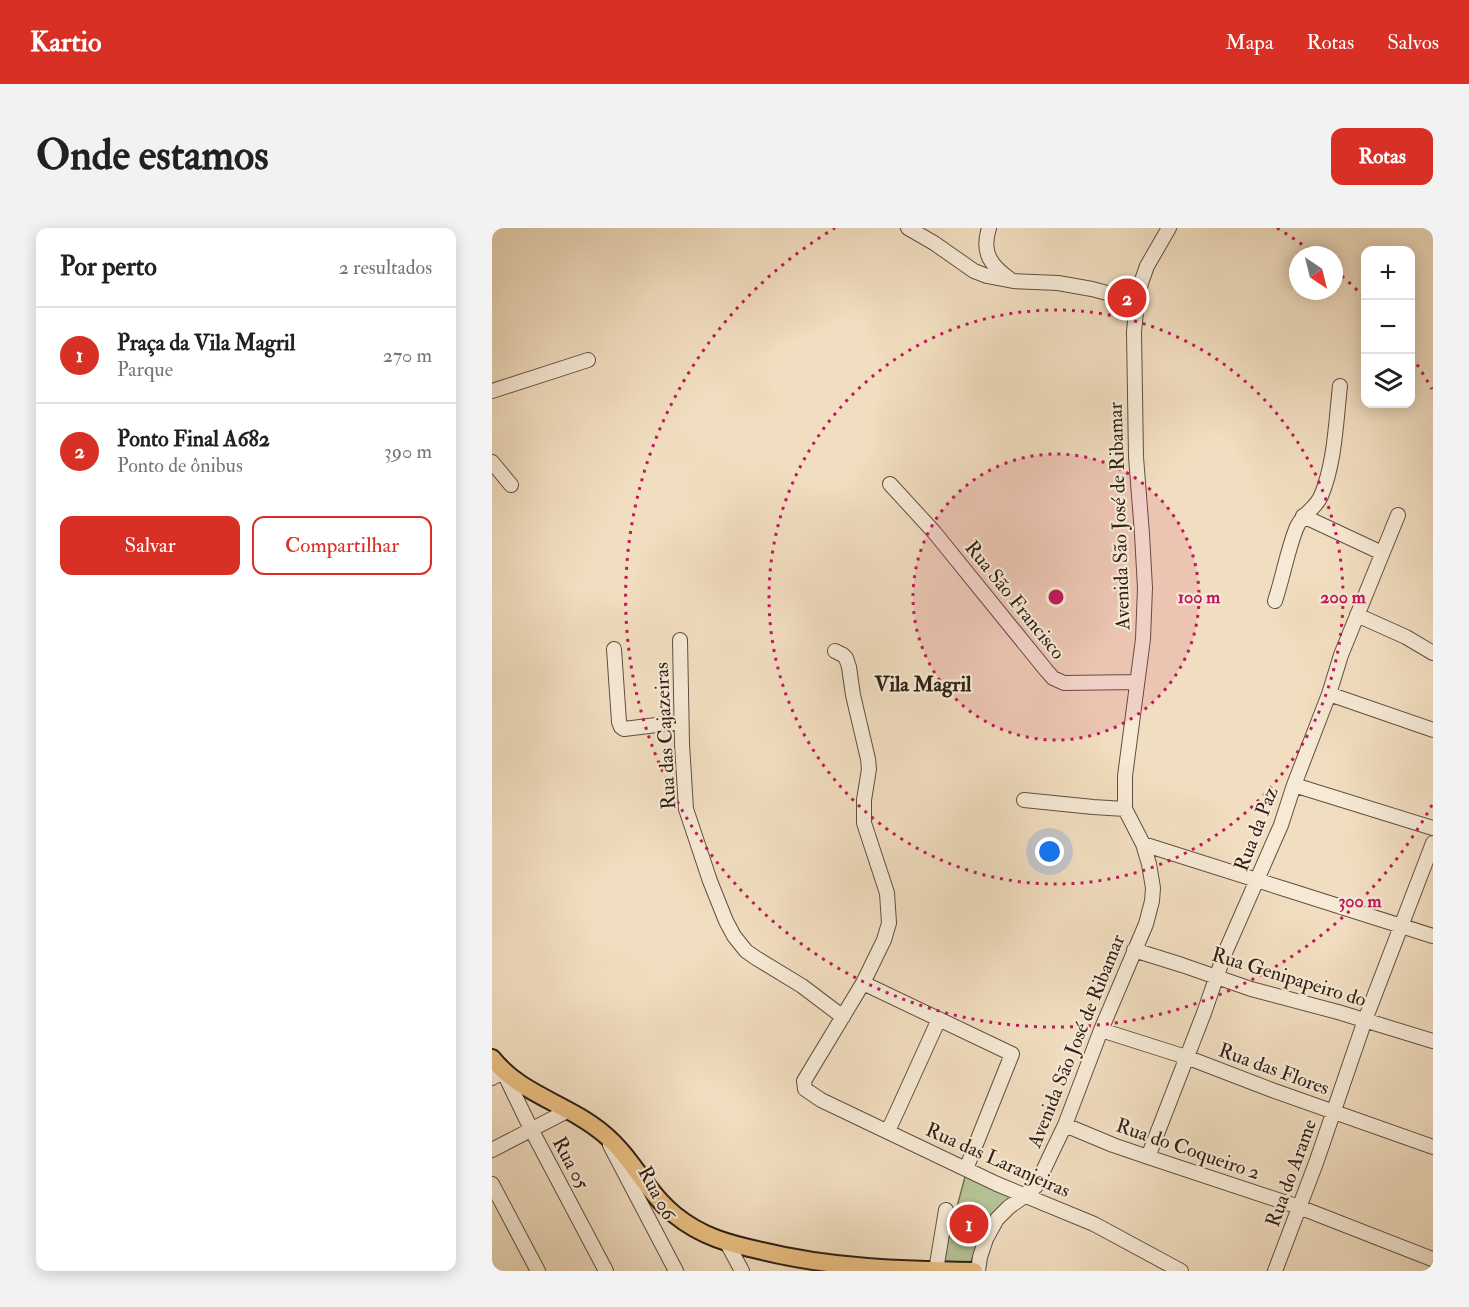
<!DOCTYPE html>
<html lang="pt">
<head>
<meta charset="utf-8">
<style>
  :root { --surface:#fff; --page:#f2f2f2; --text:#202124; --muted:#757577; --line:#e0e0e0; --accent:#d93025 }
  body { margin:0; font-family:"IM FELL Double Pica",serif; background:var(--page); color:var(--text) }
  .controls { position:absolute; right:18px; top:18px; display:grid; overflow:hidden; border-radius:12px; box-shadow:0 3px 15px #0003 }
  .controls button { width:54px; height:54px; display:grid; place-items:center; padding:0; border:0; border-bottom:2px solid var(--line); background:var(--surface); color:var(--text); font:30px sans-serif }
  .compass { position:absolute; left:797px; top:18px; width:54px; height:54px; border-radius:50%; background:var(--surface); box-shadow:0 3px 15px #0003; rotate:145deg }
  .you { position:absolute; left:558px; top:624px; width:21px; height:21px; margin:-15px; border:4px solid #fff; border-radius:50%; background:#1a73e8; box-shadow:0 0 0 9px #1a73e833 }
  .badge { display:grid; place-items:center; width:39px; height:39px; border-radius:50%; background:var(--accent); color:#fff; font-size:20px; font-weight:700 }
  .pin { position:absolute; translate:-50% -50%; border:3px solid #fff; box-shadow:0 2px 6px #0006 }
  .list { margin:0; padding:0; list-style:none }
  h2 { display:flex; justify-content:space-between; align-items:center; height:78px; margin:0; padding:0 24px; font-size:26px }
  h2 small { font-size:20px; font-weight:400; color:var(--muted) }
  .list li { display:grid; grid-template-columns:39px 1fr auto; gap:18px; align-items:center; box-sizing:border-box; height:96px; padding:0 24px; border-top:2px solid var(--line) }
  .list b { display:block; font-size:22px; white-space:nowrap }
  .list p { margin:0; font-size:20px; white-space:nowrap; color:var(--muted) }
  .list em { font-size:20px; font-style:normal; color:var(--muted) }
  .actions { display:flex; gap:12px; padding:18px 24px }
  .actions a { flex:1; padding:14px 0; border:2px solid var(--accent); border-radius:12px; text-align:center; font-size:21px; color:var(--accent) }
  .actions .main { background:var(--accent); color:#fff }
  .icon { flex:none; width:33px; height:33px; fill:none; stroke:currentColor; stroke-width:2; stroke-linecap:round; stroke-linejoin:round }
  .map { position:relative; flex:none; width:941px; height:1043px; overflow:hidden; border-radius:12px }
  header { display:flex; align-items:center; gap:36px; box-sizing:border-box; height:84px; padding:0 30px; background:var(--accent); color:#fff }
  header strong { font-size:28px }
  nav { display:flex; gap:33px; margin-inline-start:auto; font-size:21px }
  .intro { display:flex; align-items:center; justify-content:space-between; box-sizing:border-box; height:144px; padding:0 36px }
  h1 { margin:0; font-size:42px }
  .button { padding:15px 27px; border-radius:12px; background:var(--accent); color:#fff; font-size:21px; font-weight:700 }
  main { display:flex; gap:36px; padding:0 36px }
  aside { flex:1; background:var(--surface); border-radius:12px; box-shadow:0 3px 15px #0003 }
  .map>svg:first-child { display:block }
  .green { fill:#b6c295; stroke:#737156; stroke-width:1.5 }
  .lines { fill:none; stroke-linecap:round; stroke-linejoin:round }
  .minor-casing { stroke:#604f41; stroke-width:16 }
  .major-casing { stroke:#302017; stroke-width:20 }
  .minor { stroke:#f6e9d5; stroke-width:14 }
  .major { stroke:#e8be80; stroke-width:16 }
  .ring { fill:none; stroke:#c2185b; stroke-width:3; stroke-dasharray:3 6 }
  .labels { text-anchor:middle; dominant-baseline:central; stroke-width:4.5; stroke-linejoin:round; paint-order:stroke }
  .street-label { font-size:20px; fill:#302017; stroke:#f6e9d5 }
  .neighbourhood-label { font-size:21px; font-weight:bold; fill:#302017; stroke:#f6e9d5 }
  .centre { fill:#c2185b; stroke:#f6e9d5; stroke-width:3 }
  .ring-label { font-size:18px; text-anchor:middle; font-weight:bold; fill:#c2185b; stroke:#f6e9d5; stroke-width:4.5; stroke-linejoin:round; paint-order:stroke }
</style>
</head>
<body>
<header>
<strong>Kartio</strong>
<nav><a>Mapa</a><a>Rotas</a><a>Salvos</a></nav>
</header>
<div class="intro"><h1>Onde estamos</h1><a class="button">Rotas</a></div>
<main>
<aside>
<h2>Por perto<small>2 resultados</small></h2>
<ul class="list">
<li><span class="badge">1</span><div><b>Praça da Vila Magril</b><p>Parque</p></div><em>270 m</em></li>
<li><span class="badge">2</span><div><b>Ponto Final A682</b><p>Ponto de ônibus</p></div><em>390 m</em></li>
</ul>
<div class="actions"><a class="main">Salvar</a><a>Compartilhar</a></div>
</aside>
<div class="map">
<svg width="941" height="1043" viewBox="0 0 941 1043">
  <rect width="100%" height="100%" fill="#f1ddbf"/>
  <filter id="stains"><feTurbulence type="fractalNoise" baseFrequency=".00333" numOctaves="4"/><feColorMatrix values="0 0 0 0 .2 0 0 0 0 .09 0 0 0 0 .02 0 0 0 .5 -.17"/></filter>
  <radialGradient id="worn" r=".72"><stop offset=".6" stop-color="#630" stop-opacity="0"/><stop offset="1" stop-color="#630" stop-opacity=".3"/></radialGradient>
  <path class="green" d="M474,945L522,968C513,975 503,981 496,991C488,1004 484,1022 478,1036L450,1035Z"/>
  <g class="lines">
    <defs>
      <path id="minor" d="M416,0L442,15L482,43L495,48L521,53L566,55L600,61L645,73
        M497,0C489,25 499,38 519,52
        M0,163L96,132
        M0,234L19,257
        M398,256L442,304L554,442L561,450L572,455L645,454
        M811,288L890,325
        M783,373C791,349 795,324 804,301C810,285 823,282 829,268C843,235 844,193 848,158
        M865,387L914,409L941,425
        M188,412L190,516L194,581L218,653L234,693L242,708L254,723L264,730L310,758L351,789
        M122,421L127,494L129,499L132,501L189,494
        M343,423L351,427L354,430L357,439L361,467L376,531L377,541L372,572V595L395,665L397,695L392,712L371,755L312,853L313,861L329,872L505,956L602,996L689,1043
        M837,466L941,502
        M802,557L941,600
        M532,572L601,579L633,581
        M651,616C748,646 844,678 941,708
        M642,722L690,737L759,761L846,784L941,813
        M371,755L520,826L474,941
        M609,802L694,829L780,862L941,919
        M0,850L11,843L39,901L114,1043
        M573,897L621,917L656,929L807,979L940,1031
        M396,903L408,877L447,791
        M118,917L184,1043
        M0,922L75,883
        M656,929L712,785L732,727L789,597L802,557L837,466L849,427L906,287
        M0,956L46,1043
        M235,1015L250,1043
        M444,1042L454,982
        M486,1043L488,1029L494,1011L505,991L517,979L534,967L544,958L560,924L573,897L609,802L654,696L660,673L661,660L657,636L651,616L633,581V548L651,411L653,360L650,306L644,229L642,104L645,73L649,55L655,38L677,0
        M783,1043L824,935L873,792L941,615"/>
      <path id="major" d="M0,830C29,867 77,876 112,906C140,929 155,965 183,987C210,1009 238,1016 270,1023C339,1040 411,1042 482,1043"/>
    </defs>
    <use href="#minor" class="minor-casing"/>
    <use href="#major" class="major-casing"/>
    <use href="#minor" class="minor"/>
    <use href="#major" class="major"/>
  </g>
  <circle cx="564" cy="369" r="143" fill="#c2185b" fill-opacity=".12"/>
  <g class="ring">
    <circle cx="564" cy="369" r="143"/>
    <circle cx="564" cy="369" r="287"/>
    <path d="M940 577A430 430 0 1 1 343 0M785 0A430 430 0 0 1 823 26M843 42A430 430 0 0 1 873 70M920 129A430 430 0 0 1 940 161"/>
  </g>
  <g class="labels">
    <g class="street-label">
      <text transform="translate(627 288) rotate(-92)">Avenida São José de Ribamar</text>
      <text transform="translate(523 372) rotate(51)">Rua São Francisco</text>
      <text transform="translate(173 508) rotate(-93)">Rua das Cajazeiras</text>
      <text transform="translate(764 601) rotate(-69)">Rua da Paz</text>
      <text transform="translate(797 749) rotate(17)">Rua Genipapeiro do</text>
      <text transform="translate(584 813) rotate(-68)">Avenida São José de Ribamar</text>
      <text transform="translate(782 841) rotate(20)">Rua das Flores</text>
      <text transform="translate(696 921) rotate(19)">Rua do Coqueiro 2</text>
      <text transform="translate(506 932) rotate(24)">Rua das Laranjeiras</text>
      <text transform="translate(79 935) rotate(62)">Rua 05</text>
      <text transform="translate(799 945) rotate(-70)">Rua do Arame</text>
      <text transform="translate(165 965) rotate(62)">Rua 06</text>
    </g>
    <g class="neighbourhood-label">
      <text x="431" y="456">Vila Magril</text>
    </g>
  </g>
  <circle cx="564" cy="369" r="9" class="centre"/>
  <g class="ring-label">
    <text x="707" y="375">100 m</text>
    <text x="851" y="375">200 m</text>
    <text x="868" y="679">300 m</text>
  </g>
  <rect width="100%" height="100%" filter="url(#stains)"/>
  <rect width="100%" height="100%" fill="url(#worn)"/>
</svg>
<div class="controls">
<button>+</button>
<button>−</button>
<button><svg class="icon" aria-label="layers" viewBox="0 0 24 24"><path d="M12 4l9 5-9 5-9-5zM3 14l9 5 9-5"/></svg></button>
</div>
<svg class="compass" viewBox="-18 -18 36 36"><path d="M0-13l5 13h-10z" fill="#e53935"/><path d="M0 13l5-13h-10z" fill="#757577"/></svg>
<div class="you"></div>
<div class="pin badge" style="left:477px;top:996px">1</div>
<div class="pin badge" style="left:635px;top:70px">2</div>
</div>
</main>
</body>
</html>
